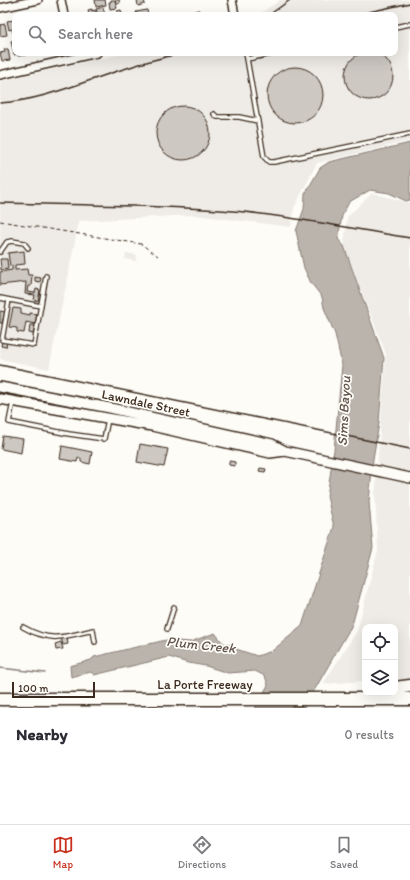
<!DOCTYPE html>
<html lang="en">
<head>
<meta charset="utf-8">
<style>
  :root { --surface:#fff; --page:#f2f2f3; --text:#2b2b33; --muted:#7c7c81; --line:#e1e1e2; --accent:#c8321e }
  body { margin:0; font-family:Itim,sans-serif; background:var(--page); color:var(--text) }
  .controls { position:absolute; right:12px; bottom:12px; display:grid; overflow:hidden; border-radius:8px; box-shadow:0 4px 16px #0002 }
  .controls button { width:36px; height:36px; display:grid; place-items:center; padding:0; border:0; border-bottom:1px solid var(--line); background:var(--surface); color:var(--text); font:20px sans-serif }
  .scale { position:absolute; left:12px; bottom:10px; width:83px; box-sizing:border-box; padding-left:4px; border:2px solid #3b2a1e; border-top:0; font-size:11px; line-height:14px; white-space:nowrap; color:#3b2a1e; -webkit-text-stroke:3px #fdfcf7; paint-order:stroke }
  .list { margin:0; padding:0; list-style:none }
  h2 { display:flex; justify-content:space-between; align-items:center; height:52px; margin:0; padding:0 16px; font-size:17px }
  h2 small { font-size:13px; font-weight:400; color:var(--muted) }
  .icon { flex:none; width:22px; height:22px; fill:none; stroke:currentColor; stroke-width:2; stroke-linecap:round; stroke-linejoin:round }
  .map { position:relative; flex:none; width:410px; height:708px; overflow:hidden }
  .search { position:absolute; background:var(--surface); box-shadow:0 4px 16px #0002; left:12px; right:12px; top:12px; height:44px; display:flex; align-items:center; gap:10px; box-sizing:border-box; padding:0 14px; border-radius:8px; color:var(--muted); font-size:15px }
  .sheet { height:116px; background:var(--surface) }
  nav { display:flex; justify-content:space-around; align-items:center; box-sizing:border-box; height:56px; border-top:1px solid var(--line); background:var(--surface); font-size:11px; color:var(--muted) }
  nav a { display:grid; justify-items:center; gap:2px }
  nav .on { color:var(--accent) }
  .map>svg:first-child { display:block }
  .built { fill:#efece7 }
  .water { fill:#bbb4ad; stroke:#887d74 }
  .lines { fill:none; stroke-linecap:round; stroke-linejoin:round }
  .stream { stroke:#887d74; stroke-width:1.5 }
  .building { fill:#cdc8c2; stroke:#3b2a1e }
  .service-casing { stroke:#3b2a1e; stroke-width:6 }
  .minor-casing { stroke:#3b2a1e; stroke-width:10 }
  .secondary-casing { stroke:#3b2a1e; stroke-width:12 }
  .motorway-casing { stroke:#3b2a1e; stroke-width:15 }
  .path { stroke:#3b2a1e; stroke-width:1; stroke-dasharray:4 3; stroke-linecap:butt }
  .service { stroke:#fdfcf7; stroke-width:3.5 }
  .minor { stroke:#fdfcf7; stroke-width:7 }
  .secondary { stroke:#fdfcf7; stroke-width:9 }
  .motorway { stroke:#fdfcf7; stroke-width:12 }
  .rail { stroke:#3b2a1e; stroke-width:1.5 }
  .labels { text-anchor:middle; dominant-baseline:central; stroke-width:3.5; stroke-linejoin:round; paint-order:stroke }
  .street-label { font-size:13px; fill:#3b2a1e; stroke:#fdfcf7 }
  .water-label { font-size:14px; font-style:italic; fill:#615349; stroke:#fdfcf7 }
</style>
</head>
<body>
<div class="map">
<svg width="410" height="708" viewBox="0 0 410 708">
  <rect width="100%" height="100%" fill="#fdfcf7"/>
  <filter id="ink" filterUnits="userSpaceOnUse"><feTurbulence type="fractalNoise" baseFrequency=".025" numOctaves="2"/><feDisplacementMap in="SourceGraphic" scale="8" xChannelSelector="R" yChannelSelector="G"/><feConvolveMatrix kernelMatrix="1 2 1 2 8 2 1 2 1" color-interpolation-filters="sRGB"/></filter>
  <g filter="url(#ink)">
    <path class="built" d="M280,0H410V141L317,163L294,208L291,227L194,215L79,221L49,369L0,359V81L126,53H395V15H258Z
      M372,193L410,203V679L395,680V627H365V681L323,684L357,631L378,550L375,496L386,354L344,246L347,217Z
      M126,253L137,255L136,261L125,259Z"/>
    <path class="water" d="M410,143V200L406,201L389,193L370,190L349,202L342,216L338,239L344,246L384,358L379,423L373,459L369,502L373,548L352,625L304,708H255L268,685L265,676L255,671L228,673L206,666L188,663L169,657L94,675L91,672L71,677L70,666L91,660L94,657L166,640L190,642L215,633L223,643L234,646L236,649L257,656L272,651L302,626L334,527L327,496L334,450L342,365L335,334L324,308L322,297L311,283L304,268L296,231L304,209L305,194L320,168L329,162Z"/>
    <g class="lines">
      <path class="stream" d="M0,668L45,673"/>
    </g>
    <path class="building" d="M95,0H105L106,5L96,7Z
      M111,0H115L117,8L110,9L109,2H111Z
      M115,0H119L120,3L116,4Z
      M137,0H144L145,4L138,6Z
      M103,7L105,15H98L96,9Z
      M92,9V11L95,10L96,15H87L89,14L88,10Z
      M121,10L122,14L118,15L117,11Z
      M147,10L148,15H137L136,12Z
      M199,10L200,15H192L191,12Z
      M15,20V33H13L12,29L9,30L7,21Z
      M5,24L7,35L0,36V25Z
      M15,40V53H26V55L18,56L17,54L14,55L11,41Z
      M4,49H8L10,60L2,61L0,53L5,52Z
      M345 76a24 24 0 1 1 48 0a24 24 0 1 1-48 0Z
      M267 95a28 28 0 1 1 56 0a28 28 0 1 1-56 0Z
      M156 133a27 27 0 1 1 54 0a27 27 0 1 1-54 0Z
      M24,251L25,264L15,265V270L27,269L28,275H32L31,286H28L27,292L35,293L36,289L40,290L38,301L34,300L35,295L25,294L26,282L0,285V272L12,270V265L10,266L8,253Z
      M0,259H7L8,269L1,270Z
      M35,277L41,278L40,282L35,281Z
      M13,308L21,309V313L30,315V313L37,314L35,324L26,322L24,333L17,332V328L9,327Z
      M0,311L5,312L2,323H0Z
      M30,325H35L33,334L29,333Z
      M2,341L7,342L6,347L1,346Z
      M3,436L23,439L21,453L1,449Z
      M140,444L168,449L164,467L137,462Z
      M62,446L92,452L90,464L81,462V459L78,458L77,462L60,459Z
      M229,461L235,462V466L229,465Z
      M260,468L266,469L265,472L259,471Z
      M67,637L68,644L63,645L61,638Z
      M61,642L63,649L56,650L55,644Z"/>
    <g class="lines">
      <defs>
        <path id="service" d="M395,27L410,24
          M246,53L264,157L269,162H274L410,134
          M247,59L276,53
          M214,114L217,117H239L258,121
          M0,252L7,242L12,241L24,243L28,248
          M0,298L41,306
          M9,300L2,340L34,345L46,276
          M13,402L9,422L69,434L104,439L108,419
          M23,627C51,643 64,637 93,630L95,642
          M167,629L174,607"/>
        <path id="minor" d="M61,0L64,15
          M232,0L235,15
          M0,8L38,0
          M0,75L97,53"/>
        <path id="secondary" d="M0,387L110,408L272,444L285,451
          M0,399L152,426L270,453L285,451L410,478"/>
        <path id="motorway" d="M395,688L410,686
          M0,699H410"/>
      </defs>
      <use href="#service" class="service-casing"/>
      <use href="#minor" class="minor-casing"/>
      <use href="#secondary" class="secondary-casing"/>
      <use href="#motorway" class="motorway-casing"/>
      <path class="path" d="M0,221L141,244L158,256"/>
      <use href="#service" class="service"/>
      <use href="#minor" class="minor"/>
      <use href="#secondary" class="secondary"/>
      <use href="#motorway" class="motorway"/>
      <path class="rail" d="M269,15L290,0
        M355,15L410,3
        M0,103C45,100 84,81 127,68C145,62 164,57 183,53
        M0,203C82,205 164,205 245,212C300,218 355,229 410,238
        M0,365L410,449"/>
    </g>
  </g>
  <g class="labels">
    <g class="street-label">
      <text transform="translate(146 403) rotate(12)">Lawndale Street</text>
      <text x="205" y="684">La Porte Freeway</text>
    </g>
    <g class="water-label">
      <text transform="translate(344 411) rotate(-87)">Sims Bayou</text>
      <text transform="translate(201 645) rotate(6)">Plum Creek</text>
    </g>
  </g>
</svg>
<div class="controls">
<button><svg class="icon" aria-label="locate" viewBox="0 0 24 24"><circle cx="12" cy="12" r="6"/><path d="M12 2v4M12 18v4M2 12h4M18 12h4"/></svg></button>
<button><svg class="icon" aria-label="layers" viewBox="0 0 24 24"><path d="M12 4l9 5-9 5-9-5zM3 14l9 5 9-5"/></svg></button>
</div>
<div class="scale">100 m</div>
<div class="search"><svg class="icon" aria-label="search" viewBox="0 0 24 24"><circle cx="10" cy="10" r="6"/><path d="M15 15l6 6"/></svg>Search here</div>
</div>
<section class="sheet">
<h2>Nearby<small>0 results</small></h2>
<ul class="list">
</ul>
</section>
<nav>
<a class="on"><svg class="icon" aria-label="map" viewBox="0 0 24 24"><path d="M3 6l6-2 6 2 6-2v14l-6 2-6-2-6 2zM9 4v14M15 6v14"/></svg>Map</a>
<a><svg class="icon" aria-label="directions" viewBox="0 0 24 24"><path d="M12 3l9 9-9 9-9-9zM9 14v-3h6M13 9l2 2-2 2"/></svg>Directions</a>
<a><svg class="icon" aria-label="saved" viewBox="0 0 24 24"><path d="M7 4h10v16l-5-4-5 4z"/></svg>Saved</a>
</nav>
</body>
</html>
